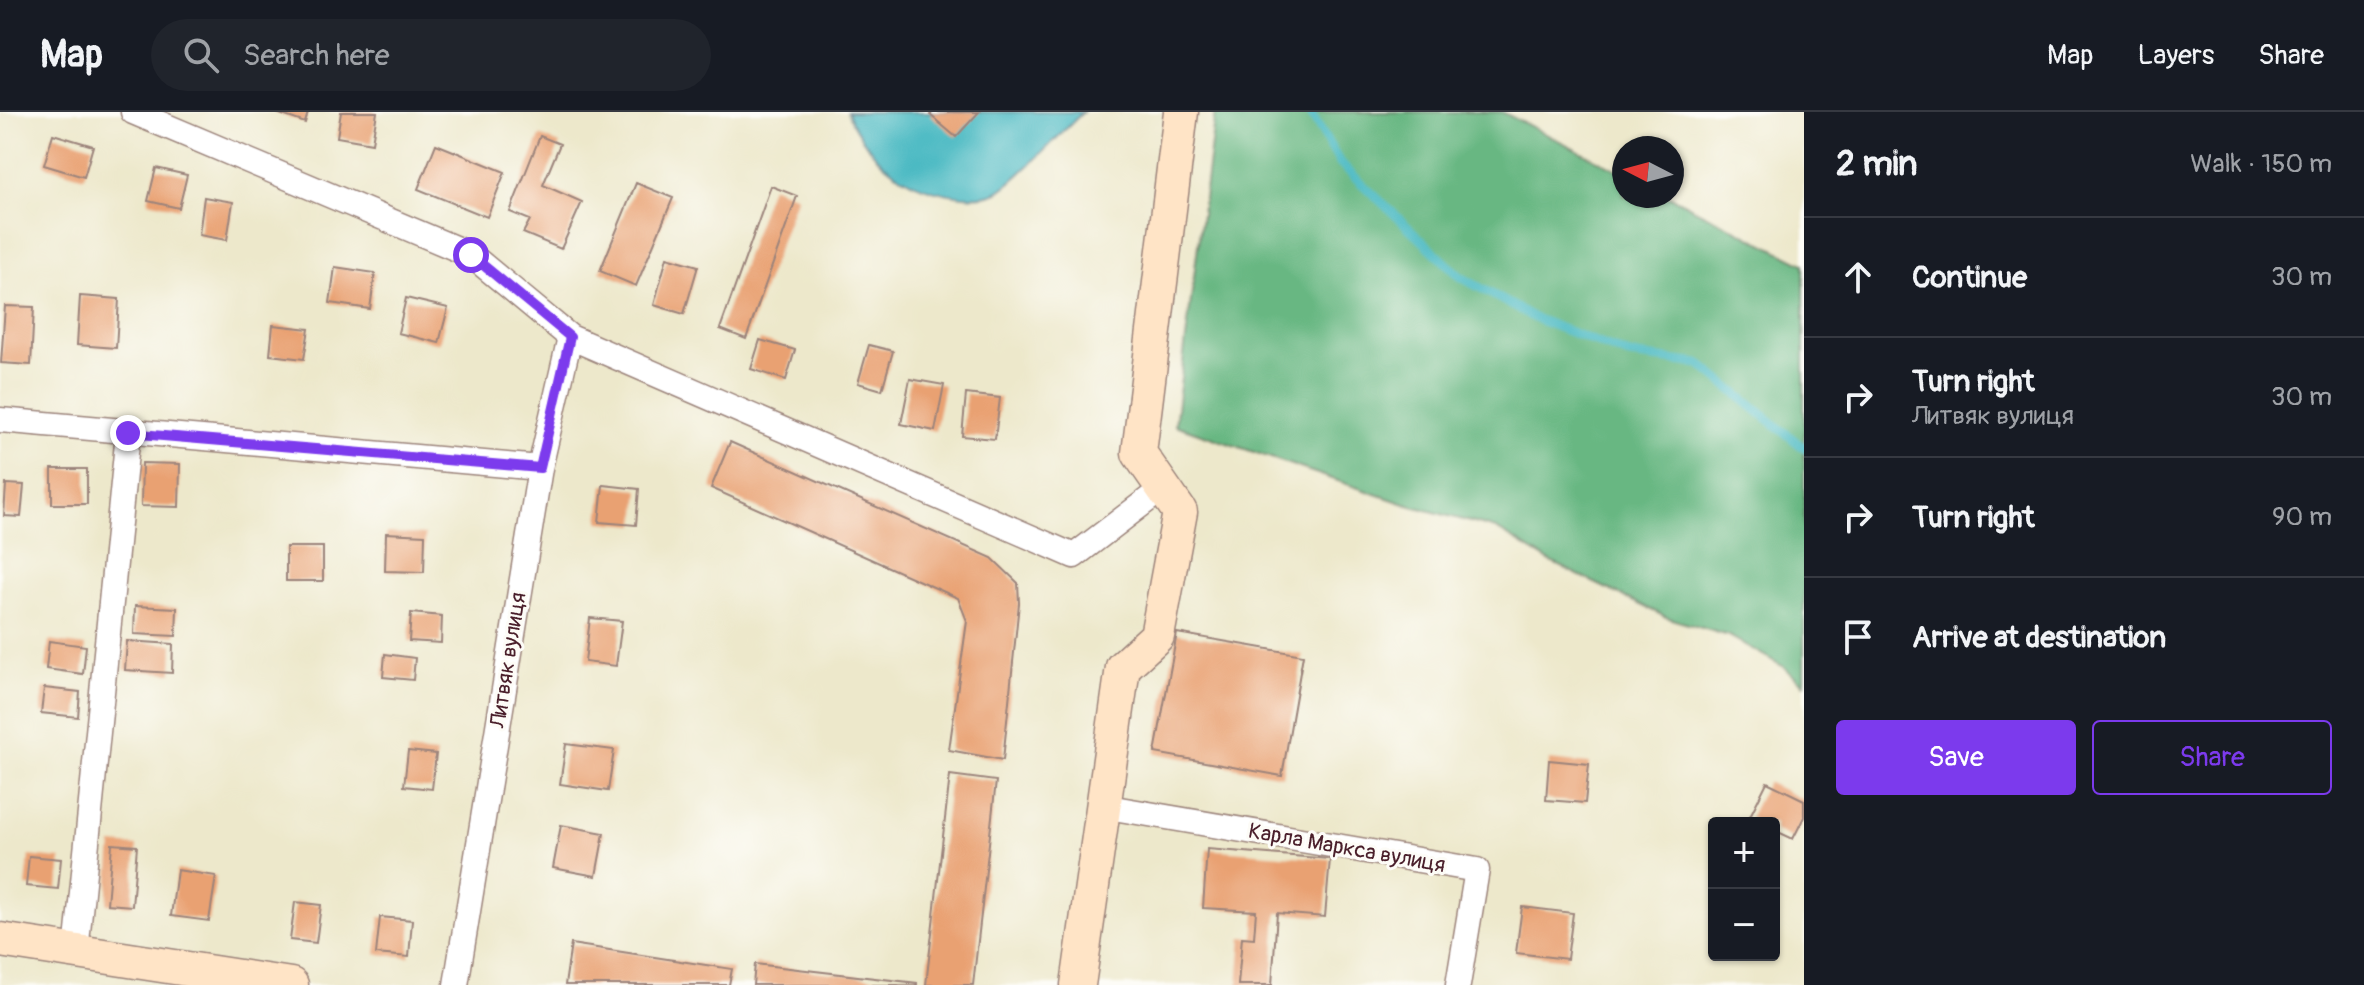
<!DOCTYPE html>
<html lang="en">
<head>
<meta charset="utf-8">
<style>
  :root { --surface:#171b24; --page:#20242c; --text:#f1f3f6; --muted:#9ea1a6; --line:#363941; --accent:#7c3aed }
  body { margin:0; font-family:Pangolin,sans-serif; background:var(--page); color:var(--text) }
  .controls { position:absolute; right:24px; bottom:24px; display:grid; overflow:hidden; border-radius:8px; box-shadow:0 2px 6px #0004 }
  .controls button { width:72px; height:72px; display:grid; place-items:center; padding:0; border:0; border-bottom:2px solid var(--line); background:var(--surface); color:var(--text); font:40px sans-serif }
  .compass { position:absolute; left:1612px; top:24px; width:72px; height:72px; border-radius:50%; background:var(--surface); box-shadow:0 2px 6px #0004; rotate:276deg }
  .stop { position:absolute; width:24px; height:24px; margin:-18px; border:6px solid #7c3aed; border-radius:50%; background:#fff }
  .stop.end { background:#7c3aed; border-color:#fff; box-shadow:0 2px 8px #0008 }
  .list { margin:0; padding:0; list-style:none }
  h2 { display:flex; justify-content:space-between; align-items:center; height:104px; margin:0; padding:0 32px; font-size:34px }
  h2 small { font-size:26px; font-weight:400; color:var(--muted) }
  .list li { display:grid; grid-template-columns:52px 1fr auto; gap:24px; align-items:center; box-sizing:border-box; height:120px; padding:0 32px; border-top:2px solid var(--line) }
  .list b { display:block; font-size:30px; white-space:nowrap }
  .list p { margin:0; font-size:26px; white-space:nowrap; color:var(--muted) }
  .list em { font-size:26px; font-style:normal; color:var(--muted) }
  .actions { display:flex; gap:16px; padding:24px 32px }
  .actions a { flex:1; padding:18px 0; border:2px solid var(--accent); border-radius:8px; text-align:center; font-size:28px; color:var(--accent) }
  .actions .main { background:var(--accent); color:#fff }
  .icon { flex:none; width:44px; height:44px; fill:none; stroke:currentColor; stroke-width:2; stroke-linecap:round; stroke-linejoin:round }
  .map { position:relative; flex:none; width:1804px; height:873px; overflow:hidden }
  header { display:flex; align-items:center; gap:48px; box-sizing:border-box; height:112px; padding:0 40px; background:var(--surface); border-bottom:2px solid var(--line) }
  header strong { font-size:38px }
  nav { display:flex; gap:44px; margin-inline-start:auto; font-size:28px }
  .search { width:560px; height:72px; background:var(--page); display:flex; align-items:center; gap:20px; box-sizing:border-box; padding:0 28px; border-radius:44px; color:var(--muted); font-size:30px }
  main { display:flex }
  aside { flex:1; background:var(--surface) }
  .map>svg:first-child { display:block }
  .forest { fill:#67b782; stroke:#586b56; stroke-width:2 }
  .water { fill:#4bbac3; stroke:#4a6c77; stroke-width:2 }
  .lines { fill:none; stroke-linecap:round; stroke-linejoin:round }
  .stream { stroke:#4bbac3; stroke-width:9 }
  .building { fill:#e9a172 }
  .minor-casing { stroke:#9c847b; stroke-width:27 }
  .secondary-casing { stroke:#9c847b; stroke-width:37 }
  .minor { stroke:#fff; stroke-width:24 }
  .secondary { stroke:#ffe4c6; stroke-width:34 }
  .route { stroke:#7c3aed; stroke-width:10 }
  .labels { text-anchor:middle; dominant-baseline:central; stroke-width:6; stroke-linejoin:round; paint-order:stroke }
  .street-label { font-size:22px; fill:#4a1f2b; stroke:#fdfcf7 }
</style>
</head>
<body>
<header>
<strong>Map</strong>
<div class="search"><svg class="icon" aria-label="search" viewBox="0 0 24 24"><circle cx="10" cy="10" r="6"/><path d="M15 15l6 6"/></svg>Search here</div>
<nav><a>Map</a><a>Layers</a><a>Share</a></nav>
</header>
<main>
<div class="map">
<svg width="1804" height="873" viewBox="0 0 1804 873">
  <rect width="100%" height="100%" fill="#fdfcf7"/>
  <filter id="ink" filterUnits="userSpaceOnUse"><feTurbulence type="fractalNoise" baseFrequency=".0125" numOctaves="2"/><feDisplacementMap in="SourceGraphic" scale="16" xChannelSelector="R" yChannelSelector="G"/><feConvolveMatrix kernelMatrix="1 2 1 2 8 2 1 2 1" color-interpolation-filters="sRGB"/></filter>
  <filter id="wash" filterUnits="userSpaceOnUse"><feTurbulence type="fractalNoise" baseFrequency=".006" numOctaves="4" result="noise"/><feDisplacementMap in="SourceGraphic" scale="32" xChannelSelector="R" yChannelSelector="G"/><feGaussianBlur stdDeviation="1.8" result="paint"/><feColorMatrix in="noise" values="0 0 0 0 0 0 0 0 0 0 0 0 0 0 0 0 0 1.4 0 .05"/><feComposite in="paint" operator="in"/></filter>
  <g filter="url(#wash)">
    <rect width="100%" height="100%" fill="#ede8cb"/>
    <path class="forest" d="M1215,0H1502L1624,61V84H1669L1804,152V572L1784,555L1729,524L1668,506L1549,449L1496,417L1405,392L1175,313Z"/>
    <path class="water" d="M847,0H1083C1066,16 1014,72 997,80C973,91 924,79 902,65C879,52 857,24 847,0Z"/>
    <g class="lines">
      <path class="stream" d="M1310,0L1340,51L1461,165L1534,206L1629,243L1700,252L1804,336"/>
    </g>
    <g id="blocks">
      <path class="building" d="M274,0H308L305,11Z
        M341,0H377L372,31L337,25Z
        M933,0H979L956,25L930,3Z
        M53,22L93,34L84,65L44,53Z
        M540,24L560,32L543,73L582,90L561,137L523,121L530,108L510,100Z
        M436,32L505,60L487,105L418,77Z
        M156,56L187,63L179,96L148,89Z
        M636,71L673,86L636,174L600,159Z
        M771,74L797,84L746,227L720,217Z
        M204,85L233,90L227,128L199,123Z
        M667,145L698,154L684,202L654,193Z
        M335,155L375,161L370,197L330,191Z
        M80,184L119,187L116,236L77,233Z
        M406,186L448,196L439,231L398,221Z
        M5,194L34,195L31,253L1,251Z
        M273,213L309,217L304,247L270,243Z
        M760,228L795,238L786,268L751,257Z
        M869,233L893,239L882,278L858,271Z
        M910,267L944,273L935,319L901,312Z
        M966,282L1000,286L995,327L962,324Z
        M730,330L992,446L1018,471L1019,491L1003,648L949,638L967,509L958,486L711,376Z
        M142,351L180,352L179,395L141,394Z
        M52,357H87V392H52Z
        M6,372L24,373L21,405L4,404Z
        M603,373L639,377L636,413L599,410Z
        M386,421L425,423L424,460L385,459Z
        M286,435H323V469H286Z
        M135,494L177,496L176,524L134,522Z
        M411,501L442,504L441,531L409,529Z
        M590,506L622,509L616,554L585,550Z
        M1177,521L1303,543L1282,664L1155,641Z
        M49,529L86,534L83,562L46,557Z
        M127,529L173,532L172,561L125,558Z
        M385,542L415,546L413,568L383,565Z
        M44,576L80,580L78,605L41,601Z
        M566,632L614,638L608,679L560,672Z
        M408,639L436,642L432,677L404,674Z
        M1549,648L1589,652L1585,691L1546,688Z
        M950,663L996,669L973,873H926Z
        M1767,670L1804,688V705L1793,727L1774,718V711H1760L1749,706Z
        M561,713L604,721L596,764L553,756Z
        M112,732L137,734L132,794L107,792Z
        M1207,737L1330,747L1325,805L1277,801L1272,873H1238L1242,825L1254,826L1256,799L1203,796Z
        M29,744L61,747L58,777L26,774Z
        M177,758L216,764L209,809L171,804Z
        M295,790L321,793L316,831L290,828Z
        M1522,795L1573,801L1567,847L1516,841Z
        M380,805L412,808L409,845L376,842Z
        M571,832L732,857L729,873H565Z
        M755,852L917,871V873H753Z"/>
    </g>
  </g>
  <g filter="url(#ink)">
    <use href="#blocks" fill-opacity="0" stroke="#9c847b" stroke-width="2"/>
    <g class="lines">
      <defs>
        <path id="minor" d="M133,0L471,143L570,225L1074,444L1163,376
          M0,308L540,356
          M1102,694L1477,758L1458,873
          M76,840L128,321
          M456,873L540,356L570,225"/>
        <path id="secondary" d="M0,828L291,873
          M1078,873L1123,555L1157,524L1180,400L1139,341L1181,0"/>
      </defs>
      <use href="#minor" class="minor-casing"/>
      <use href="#secondary" class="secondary-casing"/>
      <use href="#minor" class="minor"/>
      <use href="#secondary" class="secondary"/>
    </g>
  </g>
  <g class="lines" filter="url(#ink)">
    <path class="route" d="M128,321L540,356L570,225L471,143"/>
  </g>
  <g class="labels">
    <g class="street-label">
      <text transform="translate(508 548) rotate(-81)">Литвяк вулиця</text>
      <text transform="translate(1347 736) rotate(10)">Карла Маркса вулиця</text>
    </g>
  </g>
</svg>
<div class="controls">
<button>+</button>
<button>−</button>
</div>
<svg class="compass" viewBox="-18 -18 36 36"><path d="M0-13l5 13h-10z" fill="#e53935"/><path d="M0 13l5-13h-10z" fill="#9ea1a6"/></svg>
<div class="stop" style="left:471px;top:143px"></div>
<div class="stop end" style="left:128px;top:321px"></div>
</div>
<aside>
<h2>2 min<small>Walk · 150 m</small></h2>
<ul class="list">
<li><svg class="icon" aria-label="ahead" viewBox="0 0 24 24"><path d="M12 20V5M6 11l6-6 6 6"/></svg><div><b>Continue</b></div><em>30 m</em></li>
<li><svg class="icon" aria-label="right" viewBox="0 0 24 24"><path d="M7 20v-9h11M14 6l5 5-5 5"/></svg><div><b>Turn right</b><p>Литвяк вулиця</p></div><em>30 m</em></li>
<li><svg class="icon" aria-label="right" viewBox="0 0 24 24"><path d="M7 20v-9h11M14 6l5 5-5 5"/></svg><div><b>Turn right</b></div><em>90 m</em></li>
<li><svg class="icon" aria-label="arrive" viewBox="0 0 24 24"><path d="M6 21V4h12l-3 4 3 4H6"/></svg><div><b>Arrive at destination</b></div></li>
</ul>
<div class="actions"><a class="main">Save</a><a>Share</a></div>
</aside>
</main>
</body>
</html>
